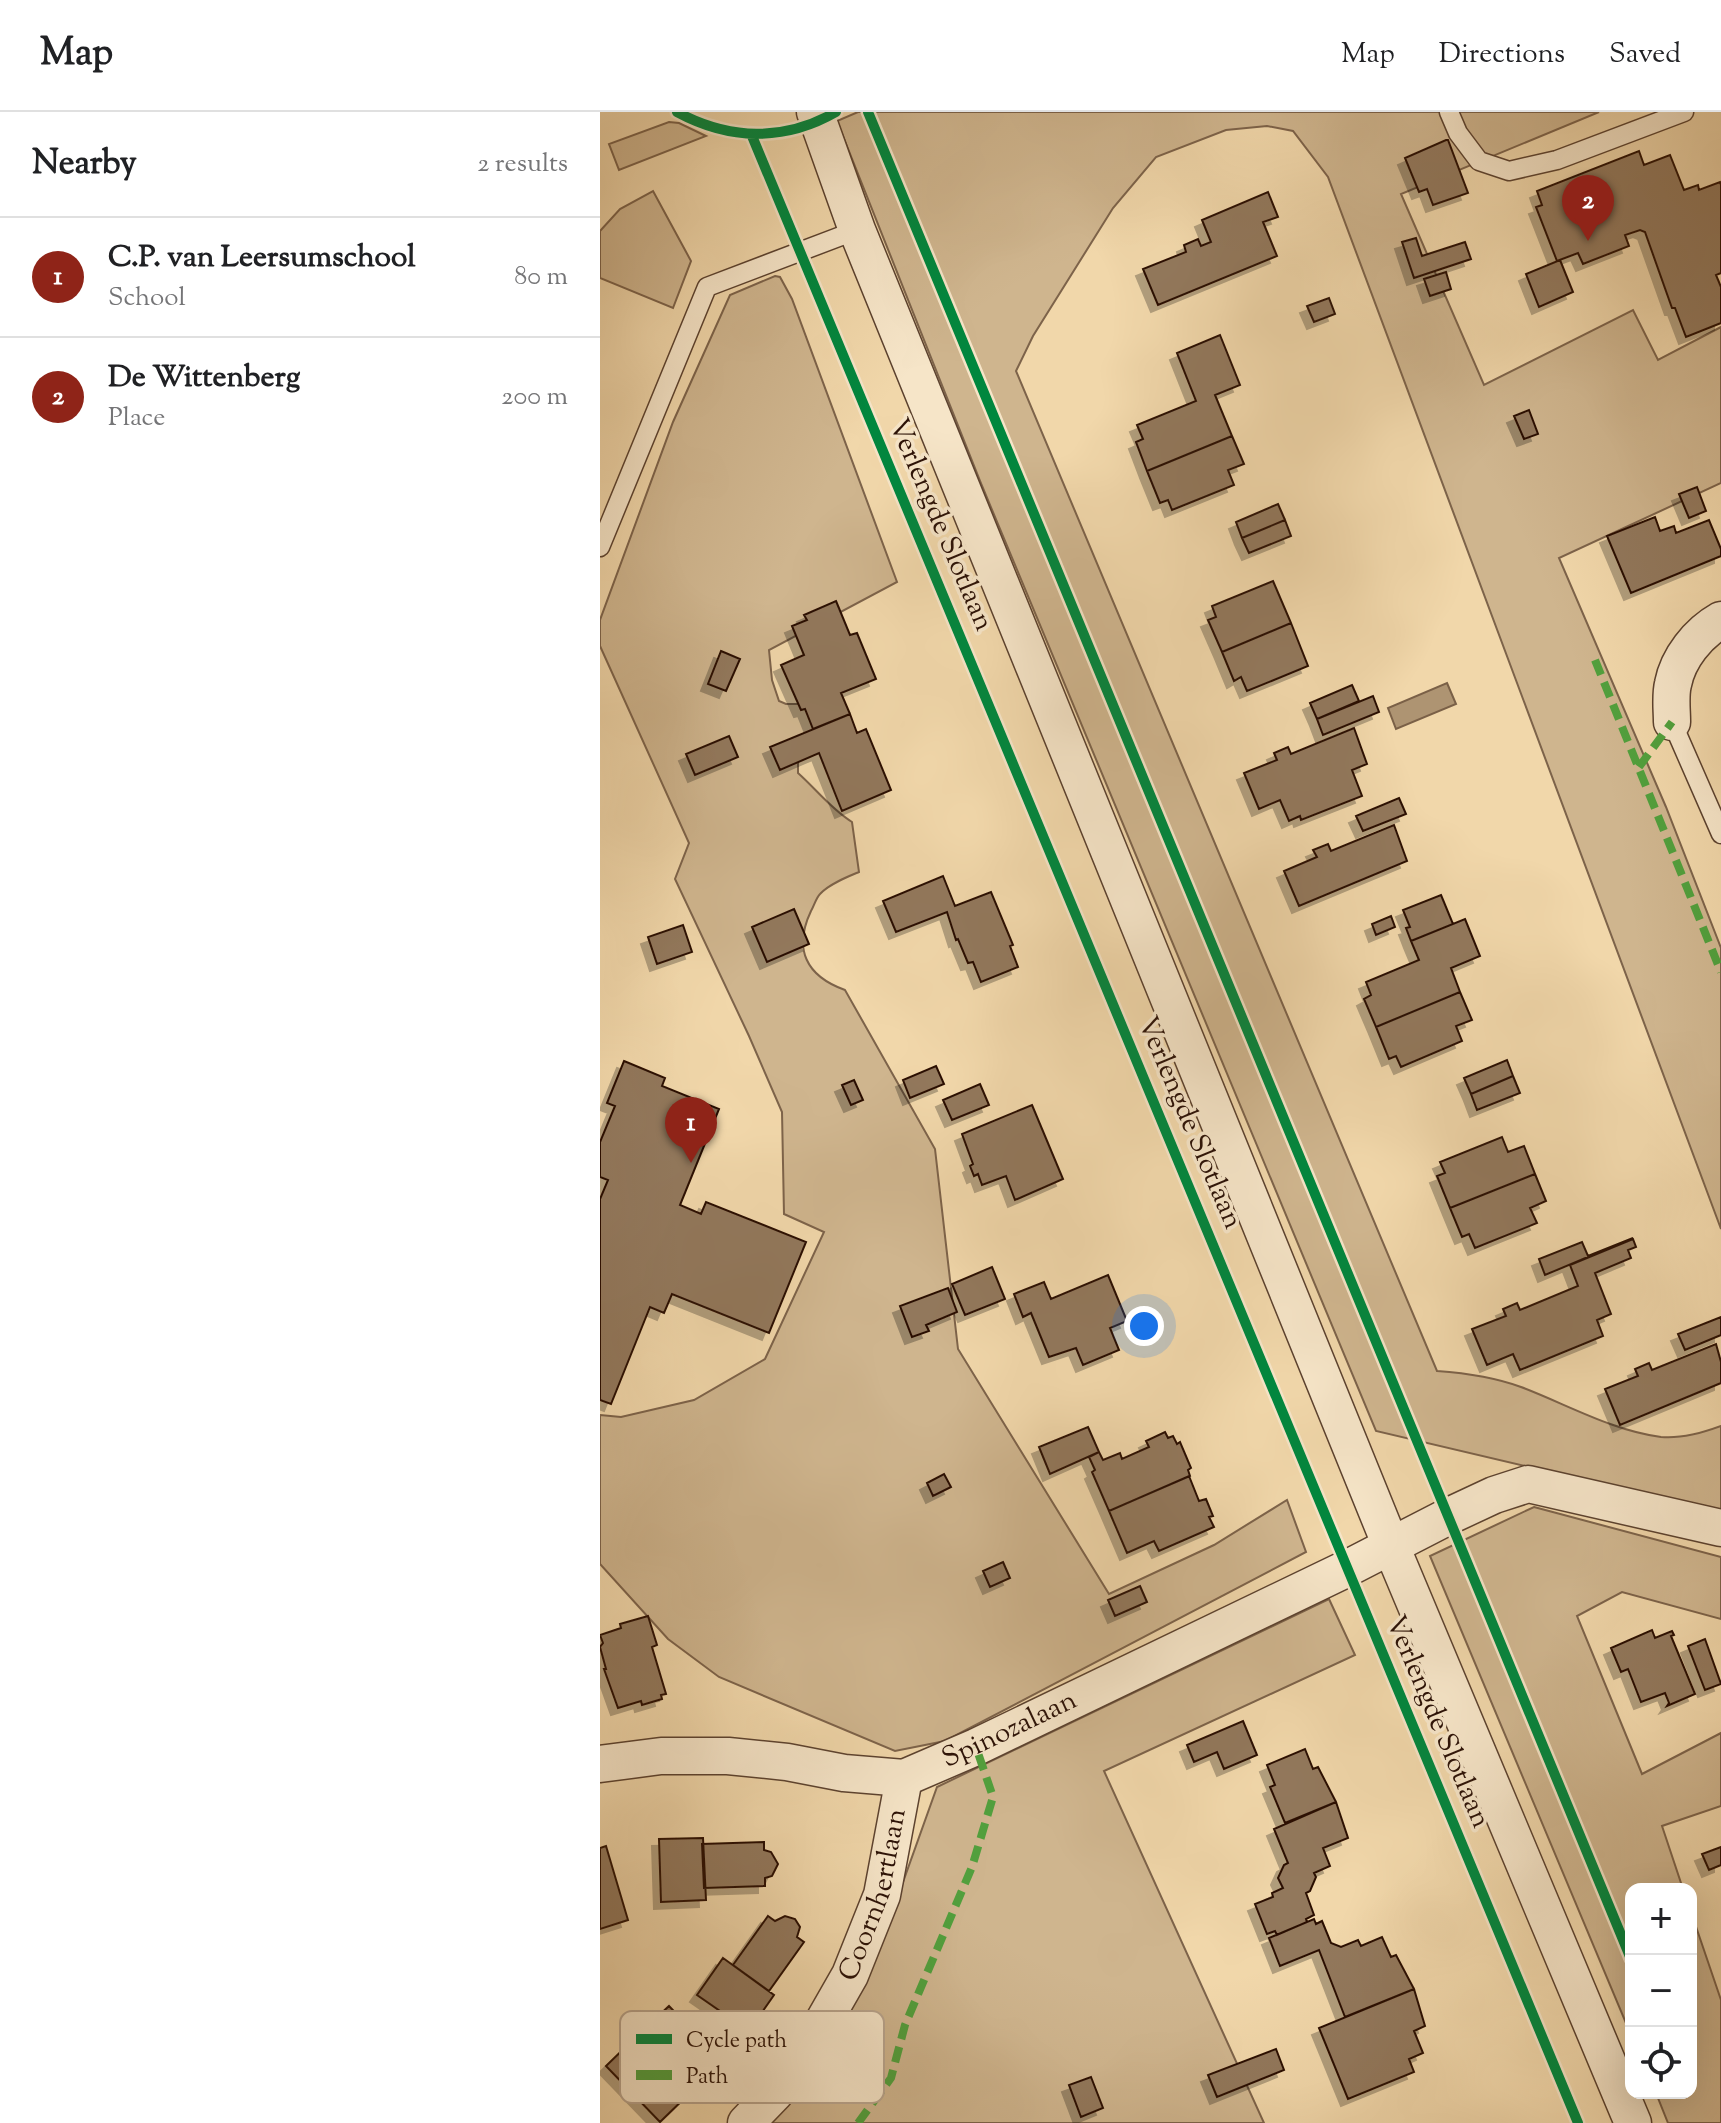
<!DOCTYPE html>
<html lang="en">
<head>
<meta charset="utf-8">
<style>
  :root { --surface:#fff; --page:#f6f6f6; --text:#202124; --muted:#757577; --line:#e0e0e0; --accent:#8f2418 }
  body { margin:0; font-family:"Sorts Mill Goudy",serif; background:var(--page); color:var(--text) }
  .controls { position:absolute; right:24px; bottom:24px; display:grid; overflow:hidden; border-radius:16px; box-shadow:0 8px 32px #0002 }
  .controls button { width:72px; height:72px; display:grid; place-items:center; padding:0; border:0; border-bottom:2px solid var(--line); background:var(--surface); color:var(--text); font:40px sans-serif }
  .you { position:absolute; left:544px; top:1214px; width:28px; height:28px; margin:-20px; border:6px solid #fff; border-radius:50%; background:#1a73e8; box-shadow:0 0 0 12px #1a73e833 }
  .badge { display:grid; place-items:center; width:52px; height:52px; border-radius:50%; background:var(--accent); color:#fff; font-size:26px; font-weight:700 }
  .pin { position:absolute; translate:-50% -66px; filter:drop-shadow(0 2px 4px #0008) }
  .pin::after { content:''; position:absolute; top:42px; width:28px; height:24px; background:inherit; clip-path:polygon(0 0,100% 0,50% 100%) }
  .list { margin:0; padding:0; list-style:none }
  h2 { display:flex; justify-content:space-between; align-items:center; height:104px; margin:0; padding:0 32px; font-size:34px }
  h2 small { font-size:26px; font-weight:400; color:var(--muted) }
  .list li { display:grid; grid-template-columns:52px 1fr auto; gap:24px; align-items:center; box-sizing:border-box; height:120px; padding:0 32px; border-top:2px solid var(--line) }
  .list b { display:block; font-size:30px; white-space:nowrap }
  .list p { margin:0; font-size:26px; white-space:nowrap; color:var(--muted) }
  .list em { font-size:26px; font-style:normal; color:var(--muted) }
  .icon { flex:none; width:44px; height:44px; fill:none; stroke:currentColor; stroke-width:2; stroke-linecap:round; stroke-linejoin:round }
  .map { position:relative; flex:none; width:1121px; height:2011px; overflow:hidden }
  header { display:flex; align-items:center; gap:48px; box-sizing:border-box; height:112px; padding:0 40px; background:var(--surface); border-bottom:2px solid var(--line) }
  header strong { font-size:38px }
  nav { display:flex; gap:44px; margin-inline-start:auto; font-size:28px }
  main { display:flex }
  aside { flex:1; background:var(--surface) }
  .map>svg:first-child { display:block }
  .green { fill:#cfb58e; stroke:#7d634a; stroke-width:2 }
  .water { fill:#ae9472; stroke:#7a6047; stroke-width:2 }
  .building { fill:#92785b; stroke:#2b1106; stroke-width:2; filter:url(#shadow) }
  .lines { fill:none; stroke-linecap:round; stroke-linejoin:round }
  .service-casing { stroke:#5c422f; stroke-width:21 }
  .minor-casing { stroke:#5c422f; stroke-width:39 }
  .service { stroke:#f6e5c8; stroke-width:18 }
  .minor { stroke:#f6e5c8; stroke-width:36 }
  .quiet { stroke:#51a03d; stroke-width:8; stroke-dasharray:16 8; stroke-linecap:butt }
  .cycleway-casing { stroke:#f6e5c8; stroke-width:15 }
  .cycleway { stroke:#00873e; stroke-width:10 }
  .labels { text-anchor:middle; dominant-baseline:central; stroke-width:7; stroke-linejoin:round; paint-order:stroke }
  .street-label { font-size:28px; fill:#2b1106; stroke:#f6e5c8 }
  .key { fill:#f6e5c8; stroke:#b9a58e; stroke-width:2 }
  .key-label { font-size:22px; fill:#2b1106 }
</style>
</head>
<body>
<header>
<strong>Map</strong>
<nav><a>Map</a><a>Directions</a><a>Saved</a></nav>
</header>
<main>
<aside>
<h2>Nearby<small>2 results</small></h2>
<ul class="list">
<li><span class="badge">1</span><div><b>C.P. van Leersumschool</b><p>School</p></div><em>80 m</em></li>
<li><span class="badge">2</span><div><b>De Wittenberg</b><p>Place</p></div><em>200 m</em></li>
</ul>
</aside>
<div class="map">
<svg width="1121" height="2011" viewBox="0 0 1121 2011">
  <defs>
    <filter id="shadow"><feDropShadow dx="-7" dy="7" stdDeviation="0" flood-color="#0004"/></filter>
  </defs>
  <rect width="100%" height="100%" fill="#f1d7aa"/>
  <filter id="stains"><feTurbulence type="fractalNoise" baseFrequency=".0025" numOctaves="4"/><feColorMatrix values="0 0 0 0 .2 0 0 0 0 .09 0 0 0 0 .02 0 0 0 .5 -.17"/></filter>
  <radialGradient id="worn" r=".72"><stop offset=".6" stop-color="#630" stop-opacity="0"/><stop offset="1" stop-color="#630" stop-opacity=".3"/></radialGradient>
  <path class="green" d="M258,0H999L801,82L884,273L1033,198L1058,248L1121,215V371L959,446L1066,695L1121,836V1117L728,65L693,19L667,14L626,18L556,45L513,96L433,224L416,259L837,1259C865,1261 894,1265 921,1275C966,1292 1013,1319 1061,1325C1081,1327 1102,1321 1121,1314V1400L776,1319L380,369L237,9Z
    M69,10L79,11L106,24L19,58L9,32Z
    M53,79L91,149L73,196L0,166V119L20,97Z
    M175,164L180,165L192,187L297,470L169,538L172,568L179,589L186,592H203L218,614L214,623L198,639V661C217,678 231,697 252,710L259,760C247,765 229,772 220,782C216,786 214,794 211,799C193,837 206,864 245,878L335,1037L358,1237L509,1482L614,1433L687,1388L706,1440L345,1629L295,1639L119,1565L68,1527L0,1452V1303L21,1305L94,1288L165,1247L224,1120L184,1102L182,1000L149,924L75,767L89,731L0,534V508L73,310L130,183Z
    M934,1395L1121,1445V1507L1022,1480L977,1504L1042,1662L1121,1621V1694L1062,1714L1083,1777H1031V1923L830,1444Z
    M729,1487L755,1543L504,1659L664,2011H169L220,1957L283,1826L337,1675Z
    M1091,1800L1121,1888V2011H1068L1056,1981H1091Z"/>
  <path class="water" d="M847,571L856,592L796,617L788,596Z"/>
  <path class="building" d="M846,28H848L868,81L833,93L827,77L819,80L805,46Z
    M1039,39L1044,53L1070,43L1084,78L1098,73L1099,78L1120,70L1121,73V161L1116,163L1121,175V211L1086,225L1075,196H1072L1045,120L1040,118L1025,123L1029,134L983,152L978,141L957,149L936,95L942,93L937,79Z
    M668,80L678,105L663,110L677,144L558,193L543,157L586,140L584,133L598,127L601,134L611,130L602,108Z
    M816,126L822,144L865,130L871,147L814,166L802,130Z
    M960,148L973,180L939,195L926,162Z
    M846,160L851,177L830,184L824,167Z
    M729,186L735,202L714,210L707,194Z
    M620,223L640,273L615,283L632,324L547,359L536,330L543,327L537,313L596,289L577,241Z
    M929,298L938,322L924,327L914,304Z
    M632,324L644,352L628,358L634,373L572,398L568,388L560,391L547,359Z
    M1097,375L1106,399L1089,406L1079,382Z
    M678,392L685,408L642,426L636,410Z
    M1055,405L1060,419L1074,414L1076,421L1109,408L1121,437V444L1031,481L1007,424Z
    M685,408L691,424L649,441L642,426Z
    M673,469L691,511L622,540L608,508L616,505L612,494Z
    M236,489L250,523L257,521L276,567L241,581L250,602L213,617L205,597L201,598L181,553L204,543L192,514L207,508L204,503Z
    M691,511L708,554L647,579L641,565L634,569L622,540Z
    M121,539L140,547L126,579L108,572Z
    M752,573L759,589L717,607L710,591Z
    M773,584L779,600L723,623L717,607Z
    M250,602L257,621L266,617L291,678L242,699L219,641L180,658L170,635Z
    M754,616L767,652L752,658L762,684L701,708L700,704L689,709L680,688L659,697L644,661L677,648L674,641L688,635L691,642Z
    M129,624L138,645L95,663L86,642Z
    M799,686L806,702L763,719L756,704Z
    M794,713L807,749L699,794L684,759L717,745L713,738L728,732L731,739Z
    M343,764L355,794L391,780L413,833L410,834L418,855L381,870L373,850L368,851L358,827L356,828L347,800L296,820L283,789Z
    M841,783L853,812L811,829L806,816L810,815L803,798Z
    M194,797L209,832L167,850L152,815Z
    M791,804L795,815L776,823L772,812Z
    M865,807L880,844L851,856L860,880L776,915L764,887L771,883L766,870L819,848L811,829Z
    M83,813L92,840L57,852L48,825Z
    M860,880L872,908L856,914L862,929L801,955L796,944L789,947L776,915Z
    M907,948L913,964L871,982L864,966Z
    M24,949L65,966L62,974L119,997L80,1093L101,1102L106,1090L206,1130L169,1221L72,1182L64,1201L50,1195L11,1292L0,1288V1087L8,1068L0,1065V1030L15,994L7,991Z
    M336,954L344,972L310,986L303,968Z
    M913,964L920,981L877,998L871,982Z
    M254,968L263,988L251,993L242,973Z
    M380,972L389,993L352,1008L343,988Z
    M432,993L463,1067L415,1088L406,1064L382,1073L378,1062L374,1064L370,1054L373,1052L362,1022Z
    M902,1025L908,1040L924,1034L935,1062L850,1096L837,1064L845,1061L840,1050Z
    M935,1062L946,1089L930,1096L937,1111L875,1136L869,1122L862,1125L850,1096Z
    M1033,1126L945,1163L939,1147L982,1130L988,1144Z
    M1033,1127L1036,1135L1028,1138L1031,1146L995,1161L1011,1202L997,1208L1003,1224L920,1258L913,1242L887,1253L872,1217L906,1204L903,1197L917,1191L920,1198L978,1174L970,1153Z
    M392,1155L405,1187L365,1203L352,1172Z
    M508,1163L527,1209L510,1216L519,1238L483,1253L476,1236L449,1245L431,1201L423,1205L414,1182L444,1170L451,1187Z
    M348,1176L357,1200L326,1213L329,1219L312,1225L300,1194Z
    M1121,1205V1223L1085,1238L1078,1222Z
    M1116,1232L1121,1250V1271L1020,1313L1005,1277L1038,1264L1035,1257L1049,1251L1052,1258Z
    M488,1315L499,1340L450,1362L439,1335Z
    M565,1320L568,1326L573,1324L577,1332L580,1330L591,1356L588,1358L590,1364L509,1399L492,1360L495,1358L489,1345L499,1340L503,1348L520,1341L522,1347L549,1335L546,1329Z
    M344,1362L351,1375L333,1384L327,1371Z
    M589,1364L599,1389L606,1387L613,1404L609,1405L614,1415L559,1439L554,1429L527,1441L509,1399Z
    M403,1450L410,1466L390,1475L383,1459Z
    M540,1474L547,1490L515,1504L508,1488Z
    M48,1504L57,1533L52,1535L66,1582L61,1583L62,1587L42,1593L41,1589L18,1596L4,1557H6L0,1535L3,1531L0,1523L21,1516L20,1512Z
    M1052,1518L1055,1526L1072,1519L1074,1523L1071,1524L1095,1582L1067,1594L1069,1591L1065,1581L1041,1590L1028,1557L1021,1560L1011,1536Z
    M1105,1527L1121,1572L1105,1578L1088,1534Z
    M643,1609L657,1643L624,1657L617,1640L594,1650L587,1633Z
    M705,1637L713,1657L718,1655L736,1690L685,1711L670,1675L675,1673L667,1653Z
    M736,1690L748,1726L723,1736L730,1754L714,1761L716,1765L710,1779L706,1781L714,1803L706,1807L707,1810L677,1823L675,1819L667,1822L655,1792L673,1785L672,1781L683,1776L678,1766L684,1753L688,1751L674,1717Z
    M103,1726L106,1788L61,1790L59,1727Z
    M164,1730V1738L171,1740L178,1752L172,1764L165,1766V1774L104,1776L102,1732Z
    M6,1734L28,1808L0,1817V1736Z
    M1121,1735V1753L1109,1758L1102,1742Z
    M168,1804L175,1809L185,1804L195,1807L200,1815L197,1825L204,1830L169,1879L133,1853Z
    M714,1807L716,1812L722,1809L731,1831L741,1835L758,1828L761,1834L782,1825L791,1845L796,1843L814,1877L745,1905L719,1838L680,1854L669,1826Z
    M123,1846L174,1883L149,1919L97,1883Z
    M814,1877L825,1914L814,1919L823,1941L809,1947L814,1960L748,1987L719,1916Z
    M69,1894L122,1950L91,1980L37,1924Z
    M37,1924L91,1980L60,2010L6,1954Z
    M676,1937L684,1958L617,1985L608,1963Z
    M491,1965L503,1996L481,2005L469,1973Z"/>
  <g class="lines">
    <defs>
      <path id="service" d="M849,0L858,21L879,49L909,59L957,48L1084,0
        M0,435L107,175L257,118
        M1072,610L1121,722"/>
      <g id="minor">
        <path d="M215,0L257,118L791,1434L1033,2011"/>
        <path d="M1072,610C1072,598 1070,584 1073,572C1078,546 1098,521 1121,508"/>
        <path id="s1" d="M0,1652L61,1644H128L187,1650L244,1661L304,1666L376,1635L748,1456L849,1404L894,1383L928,1372L1121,1416"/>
        <path id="s2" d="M146,2011L175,1981L210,1933L250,1863L282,1783L304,1666"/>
      </g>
    </defs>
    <use href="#service" class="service-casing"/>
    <use href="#minor" class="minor-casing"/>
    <use href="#service" class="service"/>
    <use href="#minor" class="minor"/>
    <path class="quiet" d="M995,548L1121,860
      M1039,655L1072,610
      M258,2011L291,1966L305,1913L372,1755L393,1685L376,1635"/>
    <defs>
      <path id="cycleway" d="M77,0C129,28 184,30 236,0
        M268,0L1031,1847
        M152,24L978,2011"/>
    </defs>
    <use href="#cycleway" class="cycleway-casing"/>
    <use href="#cycleway" class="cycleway"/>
  </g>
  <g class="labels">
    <g class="street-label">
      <text transform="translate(340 413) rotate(67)">Verlengde Slotlaan</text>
      <text transform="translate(589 1011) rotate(67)">Verlengde Slotlaan</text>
      <text transform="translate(837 1610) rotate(67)">Verlengde Slotlaan</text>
      <text stroke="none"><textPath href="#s1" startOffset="422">Spinozalaan</textPath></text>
      <text stroke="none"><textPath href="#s2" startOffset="266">Coornhertlaan</textPath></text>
    </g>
  </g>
  <rect x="20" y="1899" width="264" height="92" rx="12" class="key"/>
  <rect x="36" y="1922" width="36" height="10" fill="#00873e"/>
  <rect x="36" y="1958" width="36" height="10" fill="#51a03d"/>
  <g class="key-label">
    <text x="86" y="1935">Cycle path</text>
    <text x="86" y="1971">Path</text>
  </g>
  <rect width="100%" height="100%" filter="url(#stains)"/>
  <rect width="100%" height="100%" fill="url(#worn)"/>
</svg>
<div class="controls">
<button>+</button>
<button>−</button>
<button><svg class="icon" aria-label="locate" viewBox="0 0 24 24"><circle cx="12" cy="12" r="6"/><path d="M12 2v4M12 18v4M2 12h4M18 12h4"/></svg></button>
</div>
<div class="you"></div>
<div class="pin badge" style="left:91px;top:1051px">1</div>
<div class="pin badge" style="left:988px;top:129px">2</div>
</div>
</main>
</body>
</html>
